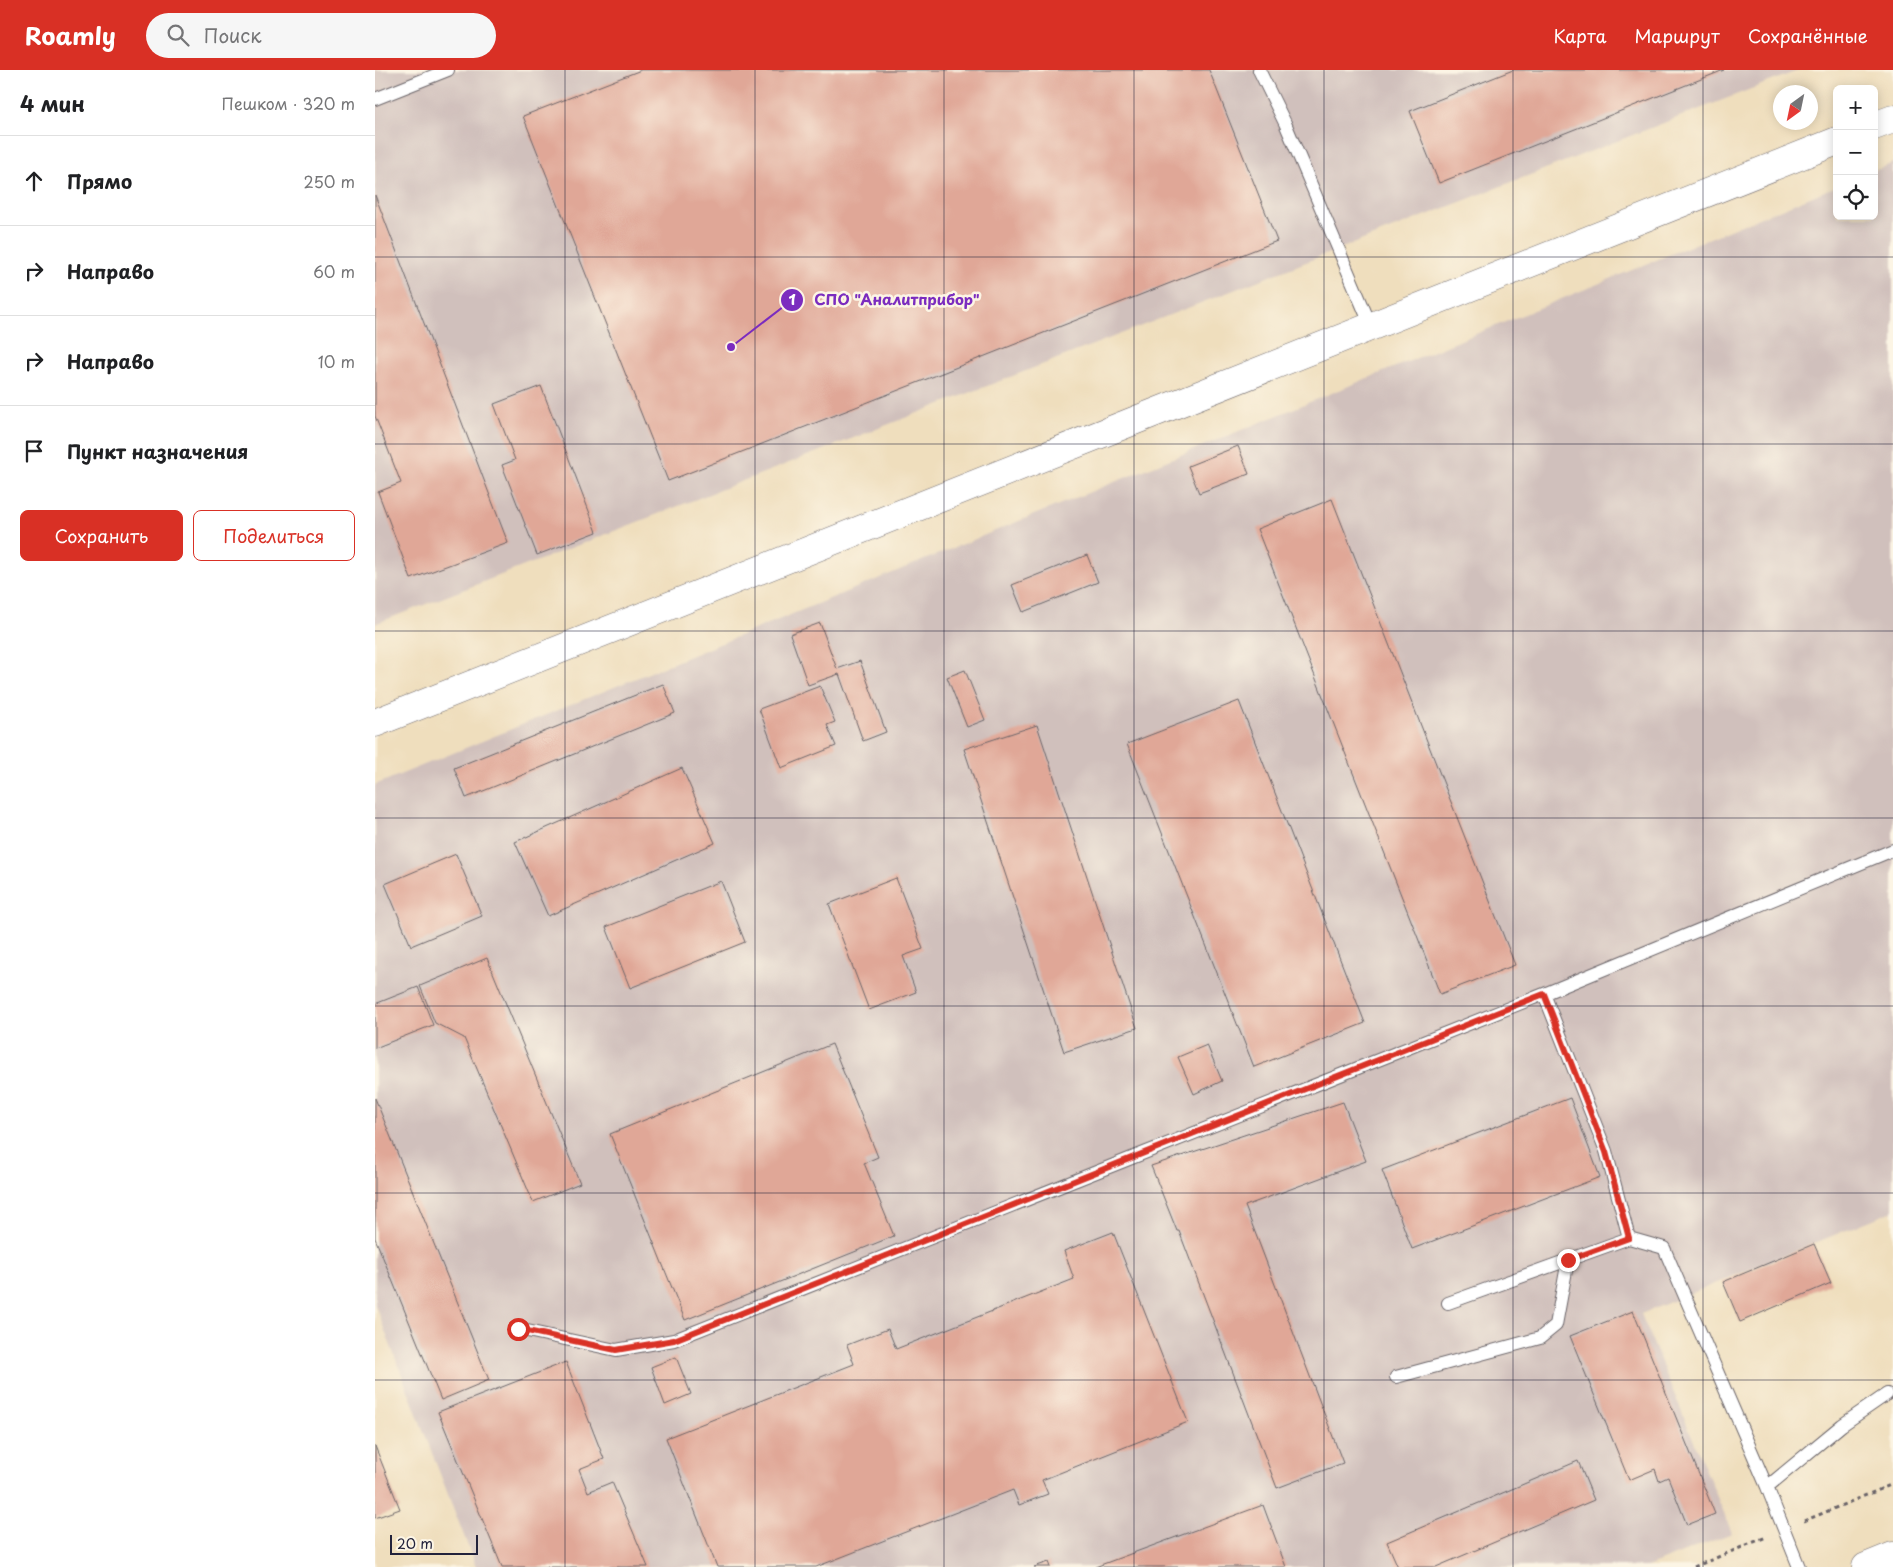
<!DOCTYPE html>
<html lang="ru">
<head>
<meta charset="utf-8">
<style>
  :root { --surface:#fff; --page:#f6f6f6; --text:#202124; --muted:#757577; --line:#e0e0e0; --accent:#d93025 }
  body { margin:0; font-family:"Playpen Sans",sans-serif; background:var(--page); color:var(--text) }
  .controls { position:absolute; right:15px; top:15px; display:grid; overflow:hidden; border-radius:8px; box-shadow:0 2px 12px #0003 }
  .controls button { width:45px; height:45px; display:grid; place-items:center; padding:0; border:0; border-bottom:1px solid var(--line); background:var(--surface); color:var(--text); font:25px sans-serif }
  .compass { position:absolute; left:1398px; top:15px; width:45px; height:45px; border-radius:50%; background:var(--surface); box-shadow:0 2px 12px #0003; rotate:213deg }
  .scale { position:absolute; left:15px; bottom:12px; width:88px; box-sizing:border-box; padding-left:5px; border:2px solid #22223b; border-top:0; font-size:14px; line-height:18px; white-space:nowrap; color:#22223b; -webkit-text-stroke:4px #fcf5e5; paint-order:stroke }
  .stop { position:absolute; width:15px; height:15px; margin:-11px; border:4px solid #d93025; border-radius:50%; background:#fff }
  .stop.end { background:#d93025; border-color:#fff; box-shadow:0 1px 5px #0008 }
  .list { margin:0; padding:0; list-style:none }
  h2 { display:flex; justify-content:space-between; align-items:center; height:65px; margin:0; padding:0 20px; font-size:21px }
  h2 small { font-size:16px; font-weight:400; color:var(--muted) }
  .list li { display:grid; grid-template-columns:32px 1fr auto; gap:15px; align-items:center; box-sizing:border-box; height:90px; padding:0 20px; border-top:1px solid var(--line) }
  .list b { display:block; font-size:19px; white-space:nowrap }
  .list em { font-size:16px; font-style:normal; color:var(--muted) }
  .actions { display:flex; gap:10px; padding:15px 20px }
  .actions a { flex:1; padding:11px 0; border:1px solid var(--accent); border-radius:8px; text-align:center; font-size:18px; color:var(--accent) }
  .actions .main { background:var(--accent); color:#fff }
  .icon { flex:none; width:28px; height:28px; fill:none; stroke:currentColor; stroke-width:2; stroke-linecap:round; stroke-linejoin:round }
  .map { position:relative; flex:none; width:1518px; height:1497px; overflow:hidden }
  header { display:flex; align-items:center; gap:30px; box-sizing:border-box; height:70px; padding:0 25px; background:var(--accent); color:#fff }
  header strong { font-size:24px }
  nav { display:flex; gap:28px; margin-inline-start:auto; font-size:18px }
  .search { width:350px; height:45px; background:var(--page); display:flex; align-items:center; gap:12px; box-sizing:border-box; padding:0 18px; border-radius:28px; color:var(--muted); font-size:19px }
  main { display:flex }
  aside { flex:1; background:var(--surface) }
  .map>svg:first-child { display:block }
  .industrial { fill:#d0c0bc }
  .building { fill:#e0a797 }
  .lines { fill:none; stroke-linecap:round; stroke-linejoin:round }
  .lane-casing { stroke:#6a6468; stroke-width:14 }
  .secondary-casing { stroke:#6a6468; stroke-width:29 }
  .primary-casing { stroke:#6a6468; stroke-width:29 }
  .path { stroke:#6a6468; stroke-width:3; stroke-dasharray:4 4; stroke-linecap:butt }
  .lane { stroke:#fff; stroke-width:12 }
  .secondary { stroke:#fff; stroke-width:28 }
  .primary { stroke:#fff; stroke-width:28 }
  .route { stroke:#d93025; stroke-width:6 }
  .grid { fill:none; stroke:#22223b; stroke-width:1; stroke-opacity:0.55 }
  .leader { fill:none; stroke:#7b2cbf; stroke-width:2 }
  .callout-dot { fill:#7b2cbf; stroke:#fcf5e5; stroke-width:2 }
  .mark-label { font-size:15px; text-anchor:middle; font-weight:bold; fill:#fff }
  .callout-label { font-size:15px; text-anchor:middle; font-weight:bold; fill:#7b2cbf; stroke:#fcf5e5; stroke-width:5; stroke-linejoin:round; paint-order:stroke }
</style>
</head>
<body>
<header>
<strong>Roamly</strong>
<div class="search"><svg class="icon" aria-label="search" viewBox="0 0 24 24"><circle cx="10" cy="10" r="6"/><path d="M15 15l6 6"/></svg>Поиск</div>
<nav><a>Карта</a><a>Маршрут</a><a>Сохранённые</a></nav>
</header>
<main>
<aside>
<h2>4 мин<small>Пешком · 320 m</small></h2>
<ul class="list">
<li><svg class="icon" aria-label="ahead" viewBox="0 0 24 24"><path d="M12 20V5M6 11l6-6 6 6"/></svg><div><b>Прямо</b></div><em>250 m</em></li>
<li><svg class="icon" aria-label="right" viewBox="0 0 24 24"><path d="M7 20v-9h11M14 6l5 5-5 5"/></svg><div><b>Направо</b></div><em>60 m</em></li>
<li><svg class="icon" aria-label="right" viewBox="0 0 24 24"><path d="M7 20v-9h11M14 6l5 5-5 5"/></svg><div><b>Направо</b></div><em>10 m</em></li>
<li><svg class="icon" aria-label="arrive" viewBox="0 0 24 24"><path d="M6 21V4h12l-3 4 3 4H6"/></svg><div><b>Пункт назначения</b></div></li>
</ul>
<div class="actions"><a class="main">Сохранить</a><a>Поделиться</a></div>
</aside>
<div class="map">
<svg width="1518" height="1497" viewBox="0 0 1518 1497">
  <rect width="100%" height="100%" fill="#fcf5e5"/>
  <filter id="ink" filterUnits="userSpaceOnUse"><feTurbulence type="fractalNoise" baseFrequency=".02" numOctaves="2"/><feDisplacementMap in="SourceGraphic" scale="10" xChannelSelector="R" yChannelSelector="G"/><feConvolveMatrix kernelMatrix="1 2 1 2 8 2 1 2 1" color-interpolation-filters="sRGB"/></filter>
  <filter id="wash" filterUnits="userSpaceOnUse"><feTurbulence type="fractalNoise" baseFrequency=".0096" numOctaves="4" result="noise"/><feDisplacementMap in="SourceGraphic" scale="20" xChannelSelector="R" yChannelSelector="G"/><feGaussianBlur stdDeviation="1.12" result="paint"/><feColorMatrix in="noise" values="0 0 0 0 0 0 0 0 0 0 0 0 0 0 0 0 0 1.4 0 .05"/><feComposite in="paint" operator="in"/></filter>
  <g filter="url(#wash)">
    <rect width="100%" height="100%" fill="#efdebd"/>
    <path class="industrial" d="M0,0H1425L0,554Z
      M1518,93V1141L1266,1244L1357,1463L1272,1497H101L0,1235V715L1462,116V146H1499V101Z"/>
    <g id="blocks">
      <path class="building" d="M266,0H834L902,171L293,411L148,46Z
        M1138,0H1349L1064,113L1035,41Z
        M0,125L133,473L36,509L3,422L26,413L0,346Z
        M166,316L222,462L162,485L127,395L140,390L119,334Z
        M863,376L874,404L824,423L813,396Z
        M957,429L1140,895L1065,924L882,459Z
        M712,485L723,512L648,542L637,515Z
        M445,553L462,599L485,591L511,662L488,671L464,604L433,615L415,564Z
        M590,600L610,650L592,657L572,607Z
        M288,614L300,643L91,728L79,698Z
        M445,616L460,652L452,655L461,676L406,698L384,639Z
        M864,631L990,953L879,997L752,674Z
        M662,655L762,958L689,982L589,679Z
        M307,698L340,773L173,846L140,772Z
        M81,784L107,846L36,876L10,814Z
        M521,808L548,879L528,886L541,922L494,940L454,834Z
        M346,811L370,872L255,918L231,857Z
        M112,888L205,1113L158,1132L89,968L60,953L45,916Z
        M43,917L58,955L0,978V934Z
        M457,974L503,1087L489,1093L519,1166L310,1250L235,1064Z
        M832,975L847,1011L819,1024L803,987Z
        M0,1028L114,1310L66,1330L0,1168Z
        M1195,1028L1225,1107L1037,1179L1007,1100Z
        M968,1032L991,1091L870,1136L968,1393L902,1418L804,1161H802L776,1096Z
        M738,1162L813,1352L667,1410L673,1424L644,1435L638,1420L441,1497H342L291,1368L479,1294L472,1275L513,1259L521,1279L699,1209L689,1181Z
        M1439,1174L1456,1213L1365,1252L1348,1212Z
        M1258,1241L1340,1444L1312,1455L1293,1407L1284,1411L1280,1399L1254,1410L1195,1266Z
        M301,1287L316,1324L290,1335L276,1297Z
        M191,1292L229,1389L204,1399L213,1422L237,1412L273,1497H127L63,1342Z
        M0,1376L25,1439L0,1448Z
        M1203,1391L1219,1430L1061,1497H1023L1012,1472Z
        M888,1435L911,1497H720Z
        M674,1492L676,1497H659Z"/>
    </g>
  </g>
  <g filter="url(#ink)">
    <use href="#blocks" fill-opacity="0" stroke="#6a6468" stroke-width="1"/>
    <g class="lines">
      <defs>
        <path id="lane" d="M884,0L910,53L996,256
          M0,29L73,0
          M1169,924L1231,1081L1254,1168L1289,1178L1392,1417L1424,1497
          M1073,1233L1254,1168
          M143,1259L241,1280L299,1270L1169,924L1518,780
          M1021,1307L1165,1268L1181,1255L1193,1190
          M1392,1417L1467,1355L1512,1324"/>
        <path id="secondary" d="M1499,56L1518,49
          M0,653L1462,71"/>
        <path id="primary" d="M1491,1497L1518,1486"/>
      </defs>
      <use href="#lane" class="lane-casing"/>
      <use href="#secondary" class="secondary-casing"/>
      <use href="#primary" class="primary-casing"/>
      <path class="path" d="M1429,1451L1518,1414
        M1319,1497L1391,1467"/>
      <use href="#lane" class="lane"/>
      <use href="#secondary" class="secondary"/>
      <use href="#primary" class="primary"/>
    </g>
  </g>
  <g class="lines" filter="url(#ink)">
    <path class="route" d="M143,1259L241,1280L299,1270L1169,924L1231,1082L1254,1168L1193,1190"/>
  </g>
  <path class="grid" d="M190,0V1497M380,0V1497M569,0V1497M759,0V1497M949,0V1497M1138,0V1497M1328,0V1497M0,187H1518M0,374H1518M0,561H1518M0,748H1518M0,936H1518M0,1123H1518M0,1310H1518"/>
  <path class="leader" d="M356 277L417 230"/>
  <g class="callout-dot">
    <circle cx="356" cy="277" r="5"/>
    <circle cx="417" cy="230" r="12"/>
  </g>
  <g class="mark-label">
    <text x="417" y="235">1</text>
  </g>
  <g class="callout-label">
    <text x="522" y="235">СПО "Аналитприбор"</text>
  </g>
</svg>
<div class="controls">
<button>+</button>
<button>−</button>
<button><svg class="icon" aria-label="locate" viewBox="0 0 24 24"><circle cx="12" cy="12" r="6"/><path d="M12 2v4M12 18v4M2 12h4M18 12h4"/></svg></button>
</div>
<svg class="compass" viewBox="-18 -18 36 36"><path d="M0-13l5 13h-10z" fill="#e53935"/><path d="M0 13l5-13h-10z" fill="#757577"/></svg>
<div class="scale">20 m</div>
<div class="stop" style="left:143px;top:1259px"></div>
<div class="stop end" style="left:1193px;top:1190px"></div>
</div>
</main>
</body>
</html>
